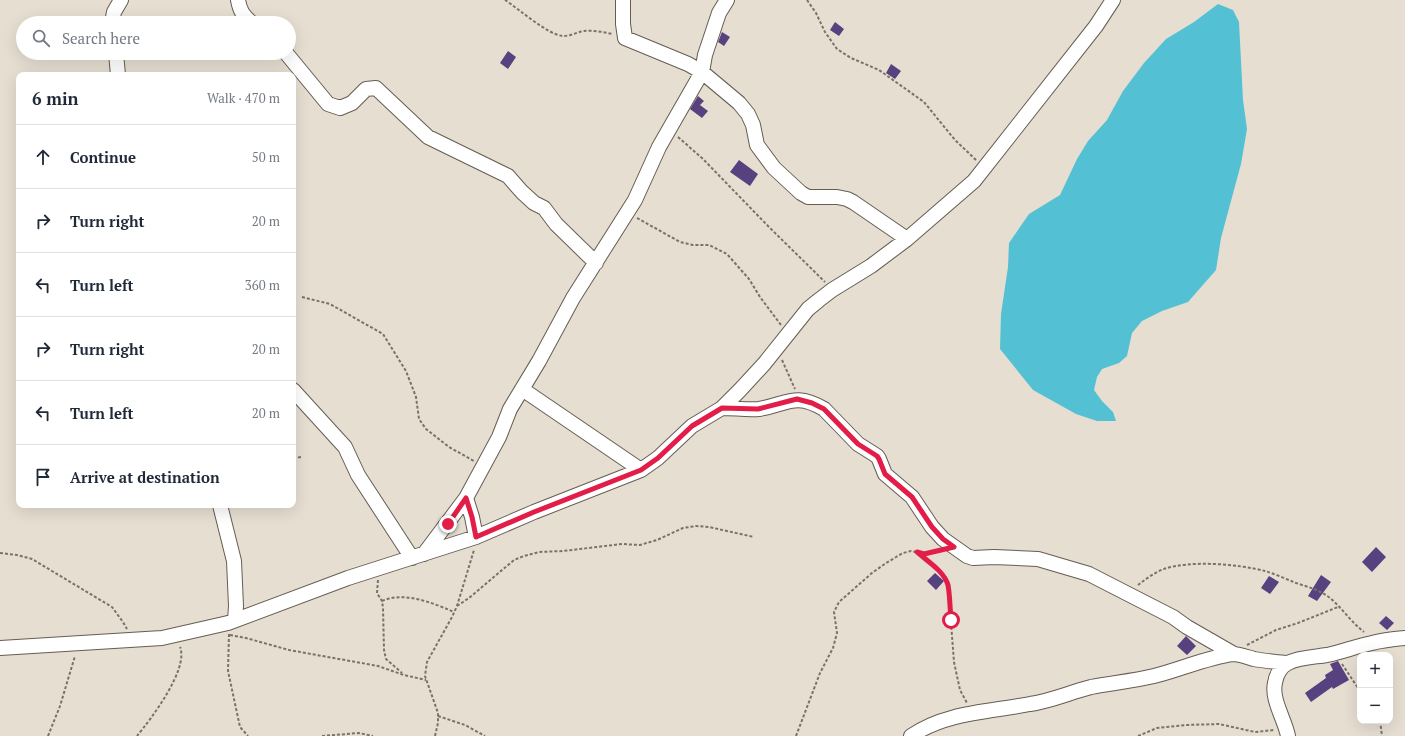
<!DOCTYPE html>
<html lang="en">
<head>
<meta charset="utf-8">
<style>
  :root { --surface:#fff; --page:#f6f6f7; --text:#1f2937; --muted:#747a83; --line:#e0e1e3 }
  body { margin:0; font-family:"PT Serif",serif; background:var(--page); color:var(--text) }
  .controls { position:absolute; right:12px; bottom:12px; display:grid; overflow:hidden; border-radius:8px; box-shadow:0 4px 16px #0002 }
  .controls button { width:36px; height:36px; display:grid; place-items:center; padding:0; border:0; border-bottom:1px solid var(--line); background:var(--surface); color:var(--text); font:20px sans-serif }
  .stop { position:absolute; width:12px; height:12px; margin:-9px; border:3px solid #e11d48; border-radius:50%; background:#fff }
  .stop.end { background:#e11d48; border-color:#fff; box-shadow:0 1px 4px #0008 }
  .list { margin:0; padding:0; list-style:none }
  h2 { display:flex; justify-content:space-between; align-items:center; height:52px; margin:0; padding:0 16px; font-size:17px }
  h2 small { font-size:13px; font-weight:400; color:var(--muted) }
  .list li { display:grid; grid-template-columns:26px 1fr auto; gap:12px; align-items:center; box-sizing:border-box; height:64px; padding:0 16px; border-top:1px solid var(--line) }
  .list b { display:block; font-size:15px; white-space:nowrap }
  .list em { font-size:13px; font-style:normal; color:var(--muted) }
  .icon { flex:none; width:22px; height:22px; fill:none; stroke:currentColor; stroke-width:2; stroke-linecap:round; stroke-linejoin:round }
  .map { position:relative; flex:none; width:1405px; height:736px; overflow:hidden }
  .search { position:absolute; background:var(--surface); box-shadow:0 4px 16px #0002; left:16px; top:16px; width:280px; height:44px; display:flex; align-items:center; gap:10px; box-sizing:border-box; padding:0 14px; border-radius:22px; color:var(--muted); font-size:15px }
  .panel { position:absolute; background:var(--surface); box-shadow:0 4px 16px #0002; left:16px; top:72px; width:280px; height:436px; border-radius:8px }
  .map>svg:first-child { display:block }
  .water { fill:#54c0d3 }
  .building { fill:#57417f }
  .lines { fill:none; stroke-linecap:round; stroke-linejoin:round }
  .minor-casing { stroke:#645d52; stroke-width:16 }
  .path { stroke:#78726a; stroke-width:2; stroke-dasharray:3 2; stroke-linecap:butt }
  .minor { stroke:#fff; stroke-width:14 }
  .route { stroke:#e11d48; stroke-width:5 }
</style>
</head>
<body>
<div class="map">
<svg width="1405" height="736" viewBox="0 0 1405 736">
  <rect width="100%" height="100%" fill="#e6ded1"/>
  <path class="water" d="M1218,4L1233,10L1239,22L1243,100L1247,129L1241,164L1221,238L1216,270L1188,302L1162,311L1142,321L1132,333L1127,356L1119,363L1102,369L1097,377L1094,390L1102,401L1113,412L1116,421H1097L1076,414L1033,390L1000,349L1001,314L1008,267L1009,243L1029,214L1060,195L1077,159L1088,141L1107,120L1123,91L1144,63L1166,39L1194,22Z"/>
  <path class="building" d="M835,22L844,29L839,36L830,30Z
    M722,32L730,37L724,46L718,42Z
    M508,51L516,57L508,69L500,63Z
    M891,64L901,71L895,79L886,73Z
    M698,96L704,101L700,105L708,111L702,118L690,109Z
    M739,160L758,174L750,186L730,172Z
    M1376,547L1386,557L1372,572L1362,562Z
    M935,573L944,581L936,590L927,581Z
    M1321,575L1331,582L1317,601L1308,596Z
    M1269,576L1279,582L1270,594L1261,588Z
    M1386,616L1394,623L1387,630L1379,623Z
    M1186,636L1196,646L1187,655L1177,646Z
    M1338,661L1349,680L1333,689L1332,687L1311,702L1305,693L1326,678L1325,675L1333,670L1330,664Z"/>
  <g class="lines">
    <defs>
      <path id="minor" d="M238,0C240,11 243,16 252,23
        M623,0V24L625,38L688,64L702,72L739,103L748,114L753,125L757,145L774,168L801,193L808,197H837L847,199L853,202L907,239
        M112,23L114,12L121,0
        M116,53L118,75
        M286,53L328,104L340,108L352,103L366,89L376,88L428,137L508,176L522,192L534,203L544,208L556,224L596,263
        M522,389L641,470
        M293,390L345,447L358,475L412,558
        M722,408C734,408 747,410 759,409C788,404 795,392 824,409L858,444L877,456L879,459L885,474L912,497L932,527L943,539L967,556L973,558L994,557L1038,559L1089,574L1173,617L1187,627L1234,654
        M466,498L472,517L476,537
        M220,505L234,561L236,606L235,620
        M424,554L466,498L499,437L510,409L539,361L573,298L635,200L659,147L702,72L705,55L719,13L727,0
        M0,648L162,638L228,623L348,578L476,537L534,512L641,470L658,458L692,426L722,408L740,390L764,364L808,309L819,300L832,290L871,266L907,239L974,181L1096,26L1113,0
        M911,736C946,712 989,712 1030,704C1051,701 1071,692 1091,687C1112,683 1133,681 1154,676C1179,670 1208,657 1233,654C1239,654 1247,657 1254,659C1265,661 1276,662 1287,663
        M1288,736C1285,720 1271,699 1275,683C1276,675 1281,666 1288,663C1299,657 1315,657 1327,655C1342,652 1357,646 1372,643C1383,640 1394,639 1405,638"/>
    </defs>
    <use href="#minor" class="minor-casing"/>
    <path class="path" d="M505,0C519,9 548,35 563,36C571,36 577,32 584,31C593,30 604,32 612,34
      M807,0L816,13L825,32L837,49L851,58L879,70L924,102L955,140L976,160
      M678,137L703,159L769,227L825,282
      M637,218L680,242L693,245H709L727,254L749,279L760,297L781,325
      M302,297L330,304L383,334L406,371L416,397L419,419L426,429L449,447L474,461
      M782,360L795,389
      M293,458L302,457
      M0,553L17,555L32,559L112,607L123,622L127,629
      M919,554C930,563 941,571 948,584L954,662L960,690L967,703
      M378,580L377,593L382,601L383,608L384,650L386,659L402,673
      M1138,585C1146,579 1155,572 1164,569C1190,560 1238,564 1265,571C1275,574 1286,579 1296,583C1308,587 1320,590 1330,598C1342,608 1351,622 1364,632
      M382,601C404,591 433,603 454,612
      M457,606L469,598L514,560L524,556L539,552L563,551L622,544L640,545L657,540L683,528L696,526L709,527L754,537
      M229,634L228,671L240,727L248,736
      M230,635L246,638L289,650L378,666L404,675L426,680
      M1247,645L1276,630L1298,623L1338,607
      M1342,664L1360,691
      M438,716L465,725L485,736
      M1380,721L1382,736
      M48,736L60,706L75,656
      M137,736C151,719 189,669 180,647
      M322,736L359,733L373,736
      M435,736L438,723V713L425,676L427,662L452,617L457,606L474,550
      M796,736L820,673L833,648L837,633L834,612L839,602L872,573L886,563L903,553L911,551L924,554L939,550
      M1138,736L1157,728L1186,725L1219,724L1255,732L1274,730"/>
    <use href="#minor" class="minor"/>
  </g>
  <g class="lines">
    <path class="route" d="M448,524L466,498L472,517L476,537L534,512L641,470L658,458L692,426L722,408L758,409L797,399L812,403L824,409L858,444L877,456L879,459L885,474L912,497L932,527L943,539L954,547L924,554L917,552C927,561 944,571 948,585C950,596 950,609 951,620"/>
  </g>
</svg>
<div class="controls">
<button>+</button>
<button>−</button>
</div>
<div class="stop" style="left:951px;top:620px"></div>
<div class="stop end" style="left:448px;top:524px"></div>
<div class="search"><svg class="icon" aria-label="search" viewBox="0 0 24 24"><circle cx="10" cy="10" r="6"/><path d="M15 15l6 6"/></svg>Search here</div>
<section class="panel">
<h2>6 min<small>Walk · 470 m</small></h2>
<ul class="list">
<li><svg class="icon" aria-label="ahead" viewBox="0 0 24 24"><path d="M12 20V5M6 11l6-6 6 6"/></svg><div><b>Continue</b></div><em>50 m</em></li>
<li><svg class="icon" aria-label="right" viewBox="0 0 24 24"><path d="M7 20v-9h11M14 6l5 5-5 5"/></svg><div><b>Turn right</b></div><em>20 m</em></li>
<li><svg class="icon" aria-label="left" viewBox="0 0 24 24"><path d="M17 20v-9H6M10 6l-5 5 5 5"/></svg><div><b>Turn left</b></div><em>360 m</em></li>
<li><svg class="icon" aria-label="right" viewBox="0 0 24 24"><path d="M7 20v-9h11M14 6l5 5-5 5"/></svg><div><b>Turn right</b></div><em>20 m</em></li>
<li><svg class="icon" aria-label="left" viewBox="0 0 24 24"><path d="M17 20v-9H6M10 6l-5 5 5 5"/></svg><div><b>Turn left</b></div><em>20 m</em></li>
<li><svg class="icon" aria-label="arrive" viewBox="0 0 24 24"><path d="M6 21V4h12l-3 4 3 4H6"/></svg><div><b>Arrive at destination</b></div></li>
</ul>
</section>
</div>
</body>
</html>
